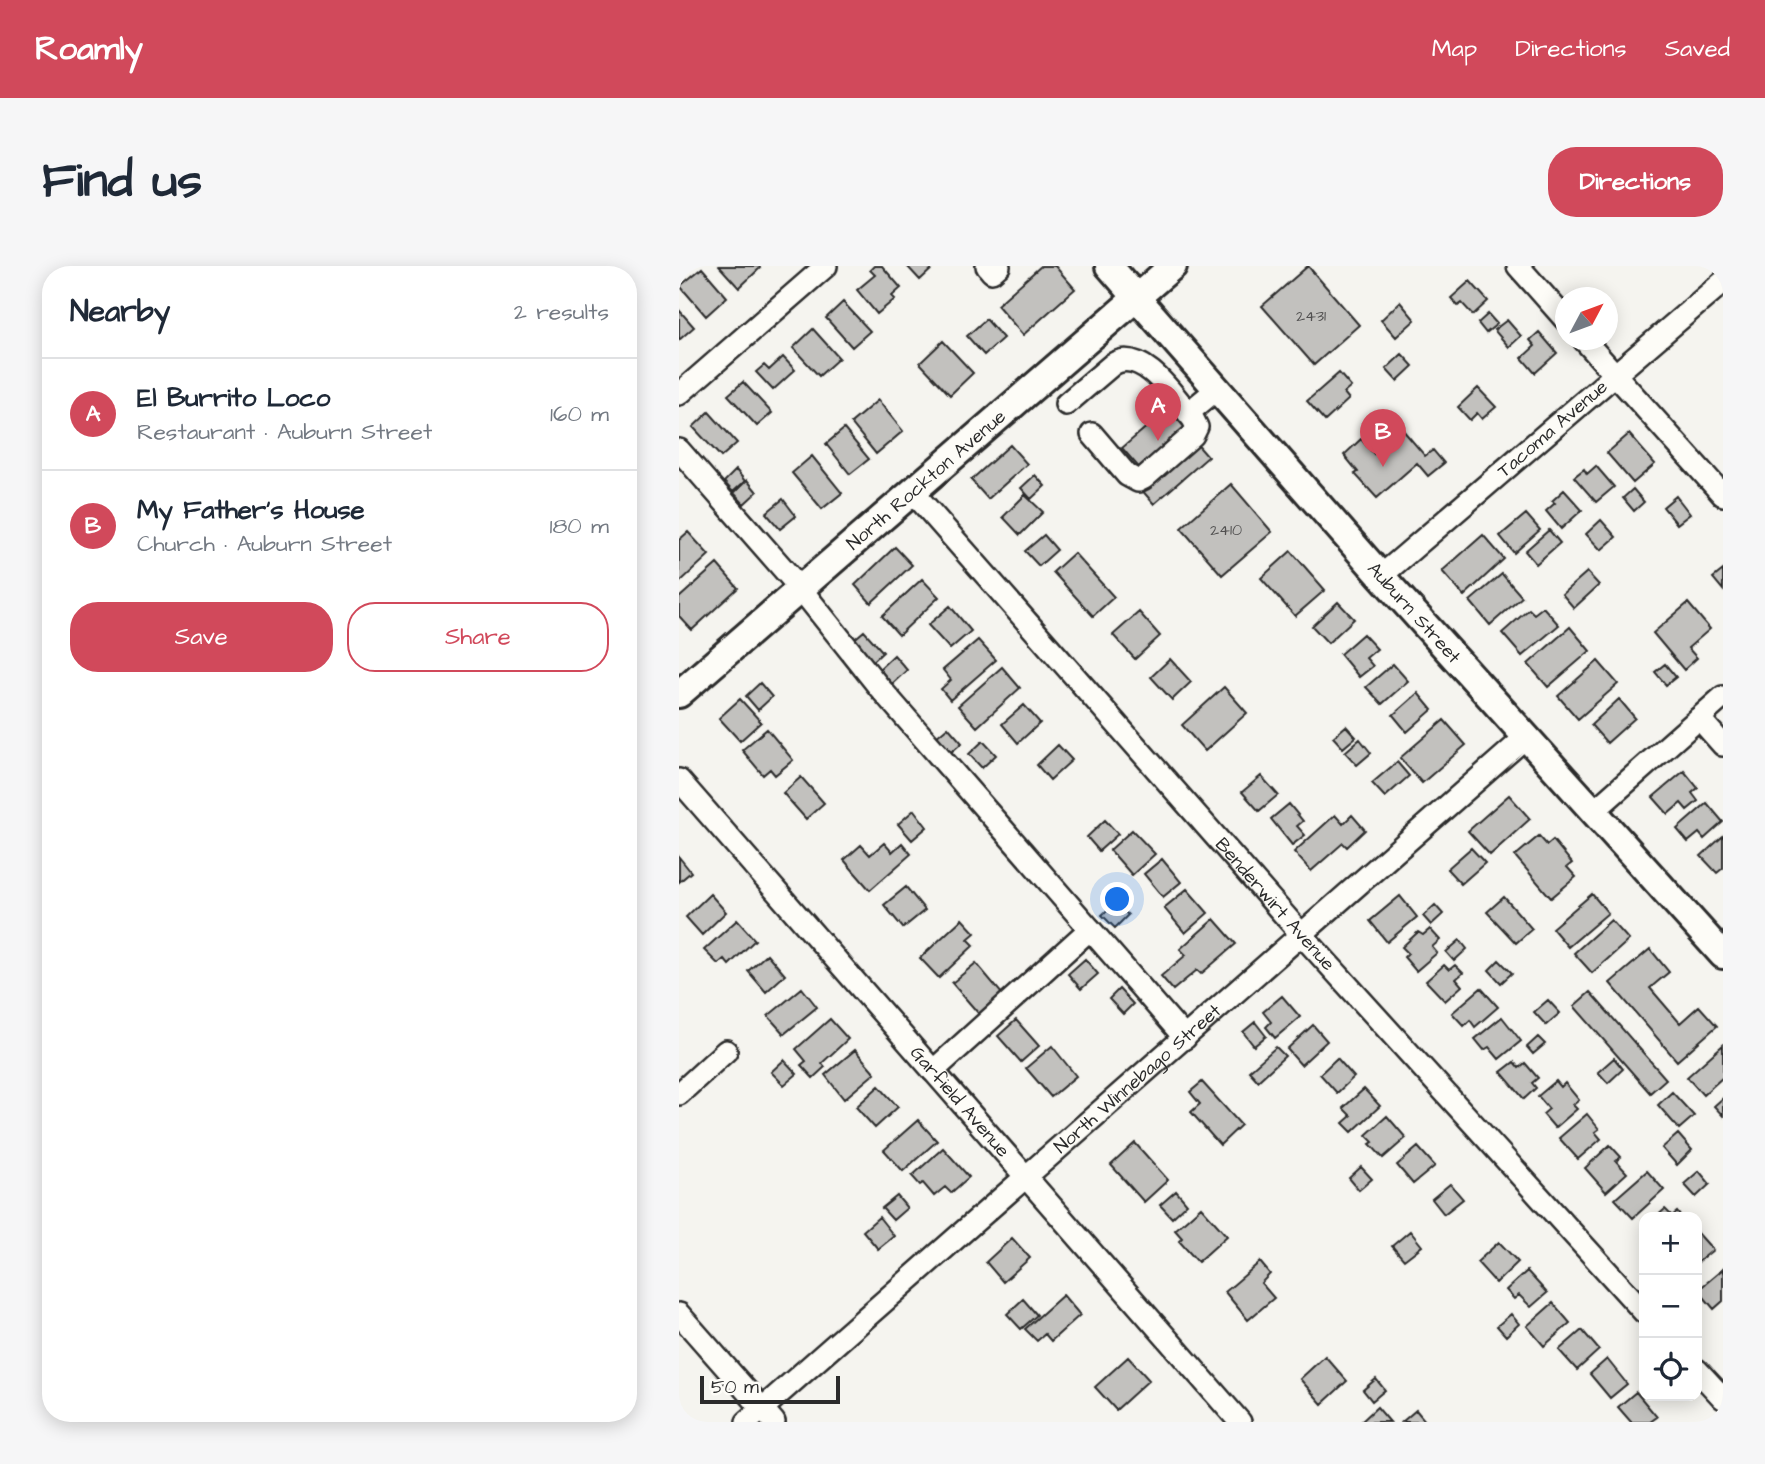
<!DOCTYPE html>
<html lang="en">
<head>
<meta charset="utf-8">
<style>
  :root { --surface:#fff; --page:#f6f6f7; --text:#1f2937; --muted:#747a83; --line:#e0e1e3; --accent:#d1495b }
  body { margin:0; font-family:"Architects Daughter",sans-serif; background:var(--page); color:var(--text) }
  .controls { position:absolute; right:21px; bottom:21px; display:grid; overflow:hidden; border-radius:14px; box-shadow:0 4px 18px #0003 }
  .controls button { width:63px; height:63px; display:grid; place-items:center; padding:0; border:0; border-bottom:2px solid var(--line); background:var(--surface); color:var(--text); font:35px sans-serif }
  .compass { position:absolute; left:876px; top:21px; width:63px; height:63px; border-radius:50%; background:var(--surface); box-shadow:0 4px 18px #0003; rotate:49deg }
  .scale { position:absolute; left:21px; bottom:18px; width:140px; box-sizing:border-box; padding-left:7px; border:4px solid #2b2b2b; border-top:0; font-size:19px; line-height:24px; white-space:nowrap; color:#2b2b2b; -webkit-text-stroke:5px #fdfcf7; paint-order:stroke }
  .you { position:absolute; left:439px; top:634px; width:24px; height:24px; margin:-18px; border:5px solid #fff; border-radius:50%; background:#1a73e8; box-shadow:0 0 0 10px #1a73e833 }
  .badge { display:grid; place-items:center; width:46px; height:46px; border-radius:50%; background:var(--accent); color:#fff; font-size:23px; font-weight:700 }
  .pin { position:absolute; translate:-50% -58px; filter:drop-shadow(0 2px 4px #0008) }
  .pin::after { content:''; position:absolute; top:37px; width:24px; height:21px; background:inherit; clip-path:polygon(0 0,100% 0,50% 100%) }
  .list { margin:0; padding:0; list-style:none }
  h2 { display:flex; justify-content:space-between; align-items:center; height:91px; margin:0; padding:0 28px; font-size:30px }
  h2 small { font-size:23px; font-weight:400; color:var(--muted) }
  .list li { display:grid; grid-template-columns:46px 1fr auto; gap:21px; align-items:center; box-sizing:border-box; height:112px; padding:0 28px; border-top:2px solid var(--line) }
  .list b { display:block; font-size:26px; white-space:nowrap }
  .list p { margin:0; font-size:23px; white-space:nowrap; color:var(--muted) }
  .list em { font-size:23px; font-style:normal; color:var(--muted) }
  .actions { display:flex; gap:14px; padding:21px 28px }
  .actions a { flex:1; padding:16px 0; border:2px solid var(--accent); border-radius:28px; text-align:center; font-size:24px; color:var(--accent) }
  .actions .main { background:var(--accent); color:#fff }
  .icon { flex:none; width:38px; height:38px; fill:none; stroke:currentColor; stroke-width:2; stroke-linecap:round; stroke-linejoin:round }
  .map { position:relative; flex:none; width:1044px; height:1156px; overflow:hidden; border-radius:28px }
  header { display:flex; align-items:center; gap:42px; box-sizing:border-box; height:98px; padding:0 35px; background:var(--accent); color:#fff }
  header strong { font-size:33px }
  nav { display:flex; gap:38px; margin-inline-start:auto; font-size:24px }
  .intro { display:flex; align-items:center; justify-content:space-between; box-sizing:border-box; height:168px; padding:0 42px }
  h1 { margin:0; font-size:49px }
  .button { padding:18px 32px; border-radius:28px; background:var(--accent); color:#fff; font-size:24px; font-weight:700 }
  main { display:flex; gap:42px; padding:0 42px }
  aside { flex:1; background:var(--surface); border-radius:28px; box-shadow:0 4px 18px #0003 }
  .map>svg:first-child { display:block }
  .building { fill:#c2c1be; stroke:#2b2b2b; stroke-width:2 }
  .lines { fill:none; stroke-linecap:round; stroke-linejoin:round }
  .minor-casing { stroke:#2b2b2b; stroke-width:26 }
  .major-casing { stroke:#2b2b2b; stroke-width:32 }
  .minor { stroke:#fdfcf7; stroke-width:21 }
  .major { stroke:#fdfcf7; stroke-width:26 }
  .labels { text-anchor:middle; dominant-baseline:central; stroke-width:5; stroke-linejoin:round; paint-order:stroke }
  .number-label { font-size:16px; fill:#515050 }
  .street-label { font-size:19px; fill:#2b2b2b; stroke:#fdfcf7 }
</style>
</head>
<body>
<header>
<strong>Roamly</strong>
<nav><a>Map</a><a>Directions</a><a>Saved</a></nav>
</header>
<div class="intro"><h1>Find us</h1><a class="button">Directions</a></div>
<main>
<aside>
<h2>Nearby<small>2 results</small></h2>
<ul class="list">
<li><span class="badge">A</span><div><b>El Burrito Loco</b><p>Restaurant · Auburn Street</p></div><em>160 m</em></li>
<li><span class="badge">B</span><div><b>My Father's House</b><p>Church · Auburn Street</p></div><em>180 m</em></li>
</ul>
<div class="actions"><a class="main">Save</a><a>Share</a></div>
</aside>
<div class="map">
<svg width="1044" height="1156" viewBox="0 0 1044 1156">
  <rect width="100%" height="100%" fill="#f5f4ef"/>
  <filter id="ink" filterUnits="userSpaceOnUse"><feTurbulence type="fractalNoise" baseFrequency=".0143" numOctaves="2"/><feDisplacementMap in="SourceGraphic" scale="14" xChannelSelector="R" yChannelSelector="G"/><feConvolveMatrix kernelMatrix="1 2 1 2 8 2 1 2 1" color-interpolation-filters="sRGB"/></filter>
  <g filter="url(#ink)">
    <path class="building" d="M40,0H80L81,2L60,22Z
      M195,0H203L222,22L213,30L216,33L198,48L178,24L196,9L191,4Z
      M228,0H256L241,14Z
      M362,0H376L396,23L344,69L318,39Z
      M629,0L680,59L635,99L583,40Z
      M23,2L48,31L27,50L1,20Z
      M791,15L809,35L794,49L783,37L779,40L772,32Z
      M164,36L191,65L173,81L147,52Z
      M721,36L736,54L717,71L702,54Z
      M0,44L15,61L0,74Z
      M809,48L818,58L807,67L799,57Z
      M307,53L324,72L305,89L288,70Z
      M828,54L842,70L830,81L815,64Z
      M134,63L160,92L140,110L114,82Z
      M860,66L878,87L856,107L843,92L856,80L851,74Z
      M264,75L294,107L271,129L241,97Z
      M723,88L734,100L718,115L707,103Z
      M104,91L116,104L94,124L77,106L85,99L90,104Z
      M660,107L672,121L665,127L670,133L646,155L628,135Z
      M64,116L93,147L78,160L49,129Z
      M799,122L817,141L803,153L798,147L791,154L779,141Z
      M199,134L224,165L197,188L172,157Z
      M491,141L514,167L463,205L443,182Z
      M30,146L58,177L42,191L14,161Z
      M165,163L190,193L171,208L147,178Z
      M723,163L746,190L754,184L765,197L749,210L738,197L698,232L676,208L679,206L665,189L682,173L695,188Z
      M950,168L976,198L954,217L928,187Z
      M515,175L529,191L475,238L461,222Z
      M331,179L348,198L309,233L292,214Z
      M133,190L163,227L143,243L113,207Z
      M917,200L935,221L917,236L895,211L905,203L908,208Z
      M57,204L66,215L54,226L45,216Z
      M356,209L366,220L352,233L342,222Z
      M68,214L78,226L65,238L55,227Z
      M552,218L593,266L543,309L502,262Z
      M954,223L965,236L955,245L944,232Z
      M885,224L903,244L882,263L867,245L876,237L873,235Z
      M346,229L364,246L341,269L324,251Z
      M997,230L1011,248L998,258L984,241Z
      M104,233L117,250L101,263L87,247Z
      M847,248L861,264L835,287L821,270Z
      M922,254L937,271L922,284L907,268Z
      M870,264L881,277L857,298L846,285Z
      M9,266L30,289L0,317V274Z
      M365,269L378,284L360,300L346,285Z
      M804,269L825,293L785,330L763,305Z
      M216,281L233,299L192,337L176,319Z
      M612,285L646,324L616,350L582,312Z
      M395,287L435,331L414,350L374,306Z
      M38,298L59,322L13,364L0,350V332Z
      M1044,304V324L1034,312Z
      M908,306L920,319L895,342L883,328Z
      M823,308L843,331L811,359L791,335Z
      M243,313L260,331L220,369L203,350Z
      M659,336L675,353L649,377L633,360Z
      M1009,337L1031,363L1009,382L1018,392L1005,404L974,367Z
      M271,340L292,365L271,383L249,359Z
      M864,341L880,359L843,390L823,367L850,343L855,348Z
      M460,346L481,370L456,393L434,369Z
      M891,361L911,385L869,421L849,398Z
      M185,365L204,386L191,398L172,376Z
      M684,368L698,383L687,392L694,400L680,411L661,388Z
      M299,374L317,394L271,434L262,423L272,414L264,404Z
      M215,389L228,404L213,418L200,403Z
      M491,393L512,416L493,434L472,411Z
      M919,395L939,418L899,453L879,430Z
      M714,398L729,415L703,438L687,421Z
      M986,398L997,411L987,419L976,406Z
      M323,401L341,422L298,461L279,440Z
      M81,417L93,431L79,444L67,430Z
      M545,421L568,447L526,485L503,459Z
      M739,427L753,444L728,466L714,449Z
      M61,433L82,456L61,475L40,452Z
      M940,433L956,452L928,477L912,459Z
      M345,439L361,457L339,477L323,458Z
      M765,454L787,479L743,517L721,492Z
      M667,460L677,471L664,482L654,471Z
      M269,461L283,477L271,487L257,471Z
      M88,463L114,494L96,509L91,503L84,509L63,484Z
      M681,473L692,487L678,499L666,486Z
      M304,475L317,489L303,502L290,488Z
      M379,479L393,494L371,514L358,499Z
      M718,496L730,510L706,531L693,517Z
      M1005,505L1019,522L1013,527L1019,535L1008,544L1002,537L989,548L974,531Z
      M582,510L599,529L580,545L563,526Z
      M122,511L145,537L127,553L104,527Z
      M830,529L851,553L811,589L789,565Z
      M1028,537L1044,556L1025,573L1020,567L1009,576L998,563Z
      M610,538L624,555L618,560L626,569L613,579L592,553Z
      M235,544L248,561L233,574L219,558Z
      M656,549L664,558L673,549L686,564L668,581L664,577L632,605L615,586Z
      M426,554L439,568L420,585L408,571Z
      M453,564L476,588L453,609L431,584Z
      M860,570L868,579L874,574L893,597L888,601L897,611L872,632L836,590Z
      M1044,570V602L1038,607L1022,590Z
      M205,577L213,586L223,577L232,588L191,624L165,594L182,579L191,589Z
      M792,582L806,597L782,618L768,603Z
      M0,591L12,606L0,616Z
      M483,593L502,616L484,631L465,608Z
      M227,621L246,644L224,662L205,639Z
      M508,623L529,647L506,667L485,642Z
      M31,628L47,646L23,669L7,651Z
      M913,628L929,647L889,681L873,662Z
      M721,630L738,651L708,676L691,655Z
      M825,631L853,663L837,677L808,646Z
      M437,636L449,649L436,662L423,649Z
      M756,639L764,648L752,659L744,650Z
      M283,653L296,667L289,673L295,679L260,712L241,692Z
      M535,653L557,678L522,708L518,704L494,724L482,710L507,689L501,683Z
      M58,654L76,674L50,699L45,693L39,698L25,684Z
      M932,654L950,674L913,707L895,687Z
      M751,663L761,674L753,681L758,687L737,705L725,691L729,687L723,681L739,666L744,669Z
      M781,674L788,683L775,695L767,686Z
      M971,683L990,706L971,722L1001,757L1020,740L1038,760L998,795L931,717Z
      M88,688L106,709L87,726L69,705Z
      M406,693L419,708L402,723L389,708Z
      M820,694L833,707L822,717L810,704Z
      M297,697L324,729L300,748L273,717Z
      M765,699L770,704L776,699L784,707L777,713L783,720L766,735L747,715Z
      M123,722L138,741L105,768L89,750Z
      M802,722L819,741L796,761L791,754L785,760L773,747Z
      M440,723L454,738L444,748L430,733Z
      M911,726L987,813L971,827L895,740Z
      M603,730L621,751L596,772L587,761L592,756L584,746Z
      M869,734L881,747L867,759L855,746Z
      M823,751L842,775L820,793L810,781L805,784L796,773Z
      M151,753L169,773L143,797L146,801L134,812L122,799L127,795L117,783Z
      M337,754L360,780L342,796L319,770Z
      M576,756L587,770L575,780L564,766Z
      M634,759L648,775L622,799L608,783Z
      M859,771L866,778L854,788L848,781Z
      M1044,779V811L1024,829L1008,811Z
      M373,780L397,810L372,831L347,802Z
      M597,781L606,790L579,815L570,805Z
      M176,784L196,807L165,833L146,809Z
      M658,792L675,811L658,827L641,808Z
      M935,792L944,803L929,817L919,806Z
      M105,794L118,808L105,819L92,806Z
      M835,796L840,802L846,797L859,812L853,817L857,822L845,833L822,806Z
      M877,815L882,821L886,817L900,834L894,839L898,843L876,862L864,848L870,843L859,830Z
      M523,816L562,859L541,879L512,846L521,838L511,826Z
      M200,820L219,841L196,862L177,841Z
      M685,823L701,840L673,866L664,857L672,850L664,842Z
      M993,826L1015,850L1000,863L979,839Z
      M1044,832V850L1035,840Z
      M908,848L920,863L916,866L922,873L899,893L880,872Z
      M708,850L727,872L704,892L691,878L694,876L687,869Z
      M239,854L258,875L224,905L205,884Z
      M999,868L1013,884L998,899L983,882Z
      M456,877L489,914L465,936L432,899Z
      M931,879L942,891L937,895L948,907L927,926L906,902Z
      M739,881L756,900L734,918L718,899Z
      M264,882L290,911L272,927L266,921L255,930L244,917L241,919L233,910Z
      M682,901L693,913L680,924L670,912Z
      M968,905L985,924L954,952L936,933Z
      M1020,905L1031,918L1017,931L1005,918Z
      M771,918L784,933L765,948L753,933Z
      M497,925L508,938L493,952L481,939Z
      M218,930L228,942L214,954L203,942Z
      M522,941L548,970L519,996L500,975L503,972L496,964Z
      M986,943L993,950L998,946L1002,951H977Z
      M200,951L215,970L199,983L184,965Z
      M731,965L743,980L725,994L713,980Z
      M1018,966L1034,984L1018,997Z
      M333,972L351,992L324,1016L307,996Z
      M820,976L839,996L817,1017L798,996Z
      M581,996L591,1008L582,1017L595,1032L569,1054L546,1026Z
      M1044,1003V1035L1035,1043L1019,1024Z
      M848,1005L868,1027L852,1041L840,1029L835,1033L827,1024Z
      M384,1029L401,1049L372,1075L366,1068L358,1075L346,1063Z
      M344,1033L358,1049L342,1063L328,1048Z
      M874,1037L891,1057L865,1080L848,1060Z
      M832,1048L840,1058L827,1070L818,1060Z
      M903,1064L920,1084L898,1104L880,1084Z
      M646,1090L668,1115L643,1138L621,1113Z
      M449,1091L470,1114L437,1144L416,1121Z
      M928,1093L948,1118L931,1132L911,1108Z
      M697,1113L706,1124L693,1135L684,1124Z
      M957,1126L978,1151L971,1156H952L939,1141Z
      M698,1141L711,1156H682Z
      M737,1144L747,1156H723Z"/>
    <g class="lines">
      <defs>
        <g id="minor">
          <path d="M308,0L313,6L320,0"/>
          <path d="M839,0L886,53"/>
          <path d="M905,74L1044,229"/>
          <path d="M0,128L147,0"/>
          <path d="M387,138L434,98C464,80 497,133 514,153L518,161L514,169L465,212L459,215L448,209L413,168"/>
          <path d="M509,147L538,123"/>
          <path d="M0,184L121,322L200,421L506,772"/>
          <path id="s1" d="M233,225L623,669L965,1046"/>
          <path id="s2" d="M702,310L1044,16"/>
          <path d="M1020,452L1044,479"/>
          <path id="s3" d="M0,514L561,1156"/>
          <path d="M915,545L1044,431"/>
          <path d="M254,805L411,663"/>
          <path d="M0,828L47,785"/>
          <path d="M0,1048L95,1156"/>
          <path d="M1018,1104L1044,1132"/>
          <path id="s4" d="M68,1156L848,470"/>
        </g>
        <g id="major">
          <path id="s5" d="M430,0L702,310L1044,689"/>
          <path id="s6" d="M0,428L494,0"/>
        </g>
      </defs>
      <use href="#minor" class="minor-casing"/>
      <use href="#major" class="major-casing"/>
      <use href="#minor" class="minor"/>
      <use href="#major" class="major"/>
    </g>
  </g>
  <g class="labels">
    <g class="number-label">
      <text x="632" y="50">2431</text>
      <text x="547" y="264">2410</text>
    </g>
    <g class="street-label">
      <text stroke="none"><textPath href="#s2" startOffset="226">Tacoma Avenue</textPath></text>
      <text stroke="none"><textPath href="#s6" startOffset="327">North Rockton Avenue</textPath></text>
      <text stroke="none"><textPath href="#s5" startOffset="462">Auburn Street</textPath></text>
      <text stroke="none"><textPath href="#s1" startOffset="550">Benderwirt Avenue</textPath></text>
      <text stroke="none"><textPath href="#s4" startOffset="520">North Winnebago Street</textPath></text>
      <text stroke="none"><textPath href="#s3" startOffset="427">Garfield Avenue</textPath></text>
    </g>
  </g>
</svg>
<div class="controls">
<button>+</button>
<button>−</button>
<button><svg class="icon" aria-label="locate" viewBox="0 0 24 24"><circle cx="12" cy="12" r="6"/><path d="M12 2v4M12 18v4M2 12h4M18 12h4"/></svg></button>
</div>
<svg class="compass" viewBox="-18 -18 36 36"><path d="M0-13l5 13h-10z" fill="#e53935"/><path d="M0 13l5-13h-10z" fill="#747a83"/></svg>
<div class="scale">50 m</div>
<div class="you"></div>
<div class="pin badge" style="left:479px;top:175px">A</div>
<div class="pin badge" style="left:704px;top:201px">B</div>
</div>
</main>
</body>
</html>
